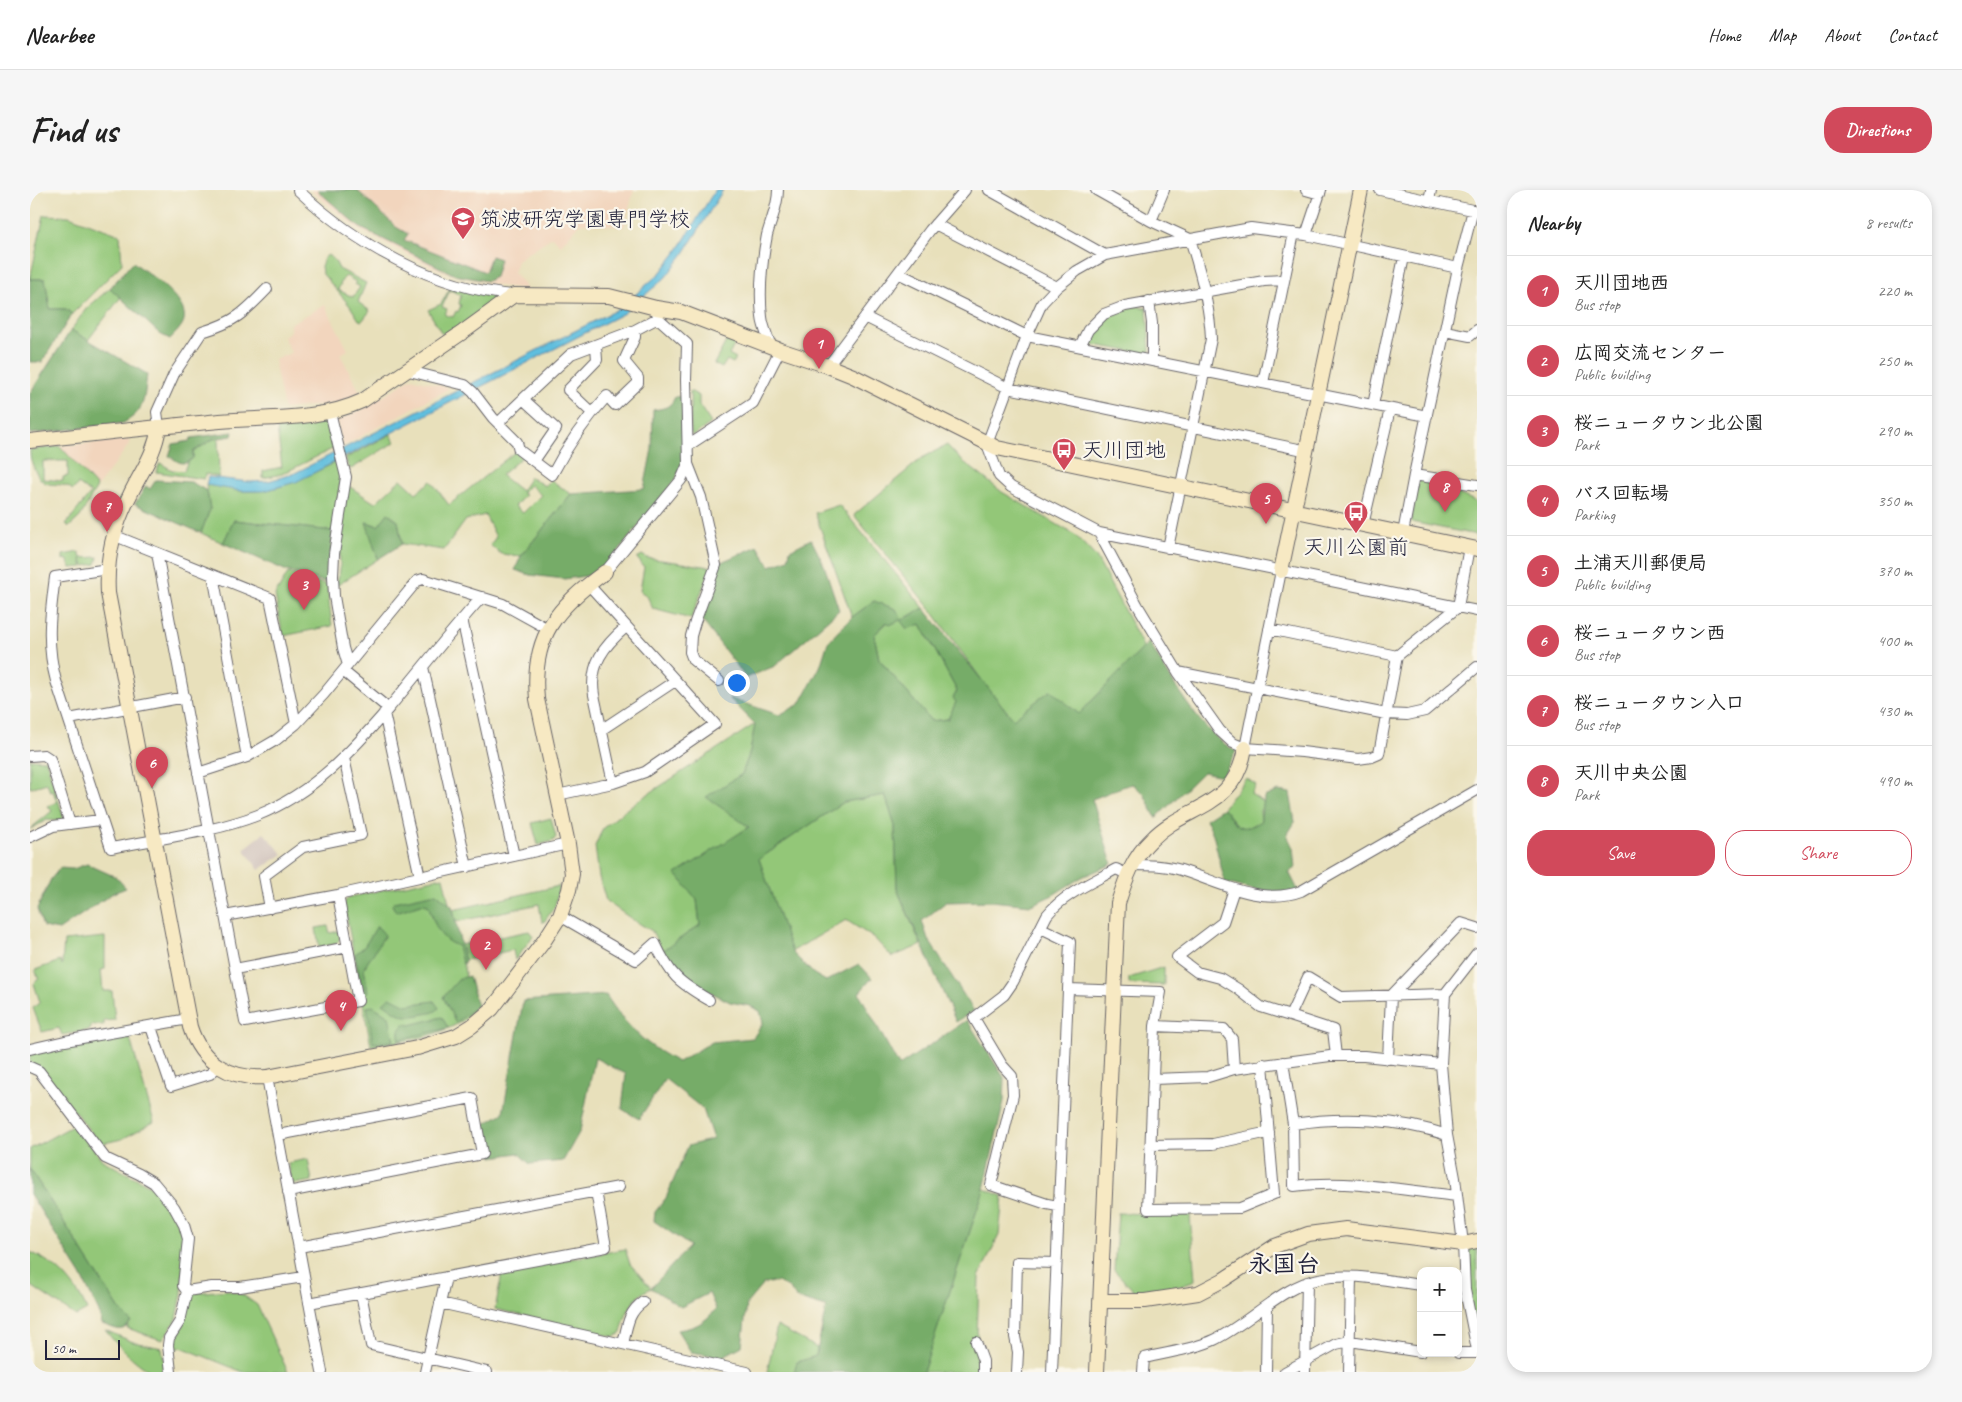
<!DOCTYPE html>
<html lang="en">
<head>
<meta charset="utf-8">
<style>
  :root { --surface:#fff; --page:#f6f6f6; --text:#222; --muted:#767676; --line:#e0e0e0; --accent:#d1495b }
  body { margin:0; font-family:Caveat,"Klee One",sans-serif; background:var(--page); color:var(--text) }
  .controls { position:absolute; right:15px; bottom:15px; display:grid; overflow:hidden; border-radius:10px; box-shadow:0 2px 8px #0003 }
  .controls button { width:45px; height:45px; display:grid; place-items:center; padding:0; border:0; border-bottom:1px solid var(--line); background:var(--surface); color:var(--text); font:25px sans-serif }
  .scale { position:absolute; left:15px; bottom:12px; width:75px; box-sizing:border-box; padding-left:5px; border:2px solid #22223b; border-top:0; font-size:14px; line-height:18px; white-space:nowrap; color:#22223b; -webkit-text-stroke:4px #fbf7ec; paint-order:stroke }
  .you { position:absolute; left:706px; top:492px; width:18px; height:18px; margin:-12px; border:4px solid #fff; border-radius:50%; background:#1a73e8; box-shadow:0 0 0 8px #1a73e833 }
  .badge { display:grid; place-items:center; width:32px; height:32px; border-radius:50%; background:var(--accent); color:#fff; font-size:16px; font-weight:700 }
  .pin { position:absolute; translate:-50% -41px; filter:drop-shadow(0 1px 2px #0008) }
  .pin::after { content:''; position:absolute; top:26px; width:18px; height:15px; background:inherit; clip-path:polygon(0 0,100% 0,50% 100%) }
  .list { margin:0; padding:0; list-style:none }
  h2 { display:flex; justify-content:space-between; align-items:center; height:65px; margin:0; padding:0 20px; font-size:21px }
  h2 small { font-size:16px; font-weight:400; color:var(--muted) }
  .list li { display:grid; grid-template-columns:32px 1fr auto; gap:15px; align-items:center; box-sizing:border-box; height:70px; padding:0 20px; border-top:1px solid var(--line) }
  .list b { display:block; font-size:19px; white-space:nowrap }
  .list p { margin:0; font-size:16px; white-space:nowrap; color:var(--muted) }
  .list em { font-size:16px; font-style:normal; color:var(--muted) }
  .actions { display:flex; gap:10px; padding:15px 20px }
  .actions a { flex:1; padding:11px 0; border:1px solid var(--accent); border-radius:20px; text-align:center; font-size:18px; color:var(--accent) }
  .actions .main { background:var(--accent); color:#fff }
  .map { position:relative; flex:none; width:1447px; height:1182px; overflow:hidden; border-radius:20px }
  header { display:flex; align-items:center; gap:30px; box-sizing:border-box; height:70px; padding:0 25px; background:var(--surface); border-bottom:1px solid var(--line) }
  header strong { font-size:24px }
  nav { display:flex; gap:28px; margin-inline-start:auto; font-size:18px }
  .intro { display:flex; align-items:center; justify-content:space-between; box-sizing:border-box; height:120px; padding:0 30px }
  h1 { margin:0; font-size:35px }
  .button { padding:12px 22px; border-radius:20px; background:var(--accent); color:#fff; font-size:18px; font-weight:700 }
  main { display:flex; gap:30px; padding:0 30px }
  aside { flex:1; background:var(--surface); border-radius:20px; box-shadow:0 2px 8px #0003 }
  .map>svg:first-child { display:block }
  .built { fill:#f2d5bd }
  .industrial { fill:#cfc1ba }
  .green { fill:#93c778; stroke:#5a745a; fill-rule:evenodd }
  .forest { fill:#76ac68; stroke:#4c6752; fill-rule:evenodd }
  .water { fill:#5fbede; stroke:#40708c }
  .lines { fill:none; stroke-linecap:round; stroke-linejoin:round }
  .street-casing { stroke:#676468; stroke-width:12 }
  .secondary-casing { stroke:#676468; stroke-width:16 }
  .street { stroke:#fff; stroke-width:10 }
  .secondary { stroke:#f7e9c3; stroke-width:14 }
  .labels { text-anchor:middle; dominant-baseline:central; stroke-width:4.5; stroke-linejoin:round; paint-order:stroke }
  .poi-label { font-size:21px; fill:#22223b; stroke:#fbf7ec; text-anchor:start }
  .quarter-label { font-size:24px; font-weight:bold; fill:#22223b; stroke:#fbf7ec }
</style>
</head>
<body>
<header>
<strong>Nearbee</strong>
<nav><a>Home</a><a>Map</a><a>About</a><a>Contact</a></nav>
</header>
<div class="intro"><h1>Find us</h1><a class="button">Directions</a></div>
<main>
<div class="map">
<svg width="1447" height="1182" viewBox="0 0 1447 1182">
  <rect width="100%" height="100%" fill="#fbf7ec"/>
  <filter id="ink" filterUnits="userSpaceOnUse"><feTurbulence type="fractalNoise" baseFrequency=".02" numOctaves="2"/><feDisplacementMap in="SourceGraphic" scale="10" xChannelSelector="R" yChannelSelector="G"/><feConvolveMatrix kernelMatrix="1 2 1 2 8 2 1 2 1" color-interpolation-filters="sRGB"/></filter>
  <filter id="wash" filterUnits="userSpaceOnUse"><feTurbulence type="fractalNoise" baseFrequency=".0096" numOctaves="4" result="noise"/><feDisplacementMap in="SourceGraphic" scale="20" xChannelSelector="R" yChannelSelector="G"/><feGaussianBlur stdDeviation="1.12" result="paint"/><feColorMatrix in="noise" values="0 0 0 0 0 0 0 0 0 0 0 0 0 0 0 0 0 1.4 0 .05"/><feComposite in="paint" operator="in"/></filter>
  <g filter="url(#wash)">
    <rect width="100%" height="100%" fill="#e8e0bb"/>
    <path class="built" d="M280,0H604L594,37L550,33L531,55L522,47L487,70L483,84H485L497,99L471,96L425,86L398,75L328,39Z
      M295,115L318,160L310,164L330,202L308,213L254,219L244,170L261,163L254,147L260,141V134Z
      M381,188L420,198L313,256L307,231L336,218Z
      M97,250L101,252L67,297L30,256Z"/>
    <path class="industrial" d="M234,643L253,664L229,680L214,659Z"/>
    <path class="green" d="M14,25L39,26L90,45L92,74L42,124L36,119H20L15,89H0Z
      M298,65L305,71L309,79L336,93L328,112L340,121L332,131L329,130L320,116L292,83L291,76L294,68ZM316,86L326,92L325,94L330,97L323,107L308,100L312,90Z
      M80,98L91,107L58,150L41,140L56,119Z
      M420,98L461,106L463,115L426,139L412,144L398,120L411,114ZM420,100L431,105L429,114L431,115L428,122L426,121L423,127L415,125L417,119L412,117Z
      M1105,116L1117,118L1120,161L1116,164L1059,154L1058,149L1075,128Z
      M699,146L707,150L699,165L706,169L703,173L697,170L692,178L684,174Z
      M660,201L669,206V215L681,233L663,246L661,244Z
      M296,232L306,257L252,284L233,288V281L252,277L247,238Z
      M361,244L365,252L321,279L318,277L316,268Z
      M188,248L189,287L176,284L174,289L126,282L130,273L142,280L154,281L157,273L163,268V262L183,249Z
      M917,255L930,269L972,302L1045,345L1066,367L1114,458L1049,524L983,529L954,493L902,421L824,325L892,268Z
      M30,256L67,297L50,327L39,337L36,334L61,303L48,294L43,300C28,288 16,303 6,282C2,274 0,269 0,260ZM13,271H38V286L33,287V291L13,289Z
      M486,261L492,267L471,285L491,301L500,287L515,296L521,290L541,304L491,366L471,364L460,355L466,347L455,325L436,330L414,360L372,354L368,331L348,336L337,332L348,369L306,396L310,381V341L317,295L345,313L371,289L386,303L401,291L419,315ZM500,295L511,305L493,323L485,316L495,305L492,303Z
      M308,271L311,289L303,341L204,330L193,353L171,343L180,319L176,295C189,295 200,300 212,301C247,304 277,286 308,271Z
      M1389,287L1447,312V345L1381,332Z
      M809,315L894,418L872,430L844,411L822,427L785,323Z
      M49,362L51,368L68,367L66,374L54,376L51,369L53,377L41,378L37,369L33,370V365Z
      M612,365L617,368L681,377L661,429L623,419L617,406L610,401L614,377L607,368Z
      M258,383L297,395L302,436L253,446L245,405Z
      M870,430L891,434L927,501V512L918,529L901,531L849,469L844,445L858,432Z
      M725,534L720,562L712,584L719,637L667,710L670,735L632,761L622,741L603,730L576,711L569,687L565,656L573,638L603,614Z
      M0,569L16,570L34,629L27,631L17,630L0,639L22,621L18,616L27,612L23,601L20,602L17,593L0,598Z
      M1216,588L1226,595L1221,604L1234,613L1230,621L1231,631L1215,639L1208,636L1193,618Z
      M855,605L865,636L867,699L891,755L862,767L844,748L816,730L761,762L729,669L814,612Z
      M521,628L526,647L523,651L508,655L502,633Z
      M413,687L444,822C416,847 377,850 341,856L314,713L319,707Z
      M529,696L525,716L514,732H512L509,714L426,732L423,720Z
      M298,736L300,743L309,741L310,748L306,754L289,757L286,738Z
      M499,741L503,746L485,770L483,760L435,770L431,755Z
      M75,747V779L71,780L73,801H82L85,830L74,831V835H62L60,840L32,845L29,838L12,842L3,818L10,812L4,794L9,788L5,780L30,771L32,775L34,751Z
      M1134,777V795L1099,794V788Z
      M99,845L124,932L92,949L70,954L13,881L0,872V864Z
      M46,934L72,970L124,998L147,1031L155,1046L152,1103L147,1129L132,1150L97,1138L101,1131L90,1120L0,979V959Z
      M278,969L282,991L264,994L262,991L258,973Z
      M954,999L973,1006L969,1045L949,1087L947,1148L952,1182H893Z
      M1088,1023L1160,1025L1165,1090L1138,1100L1105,1102L1084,1080Z
      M1447,1051V1160L1433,1054Z
      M595,1059L600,1074L621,1098C603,1106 595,1124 591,1143L584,1147L465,1119L471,1089L470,1082Z
      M0,1062C26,1073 46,1094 57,1120L46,1126L0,1095Z
      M198,1100L213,1105L227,1115L258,1182H213L151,1157L141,1161C143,1152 148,1146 152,1138C157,1127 156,1115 163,1103Z
      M747,1136L787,1158L786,1166L767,1173L764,1182H737Z
      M75,1140L103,1152L132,1158L136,1182C131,1182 124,1182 120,1181C106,1174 84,1152 75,1140Z"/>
    <path class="forest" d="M287,0H327L366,37L378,44L374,50L455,82L461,66L470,69L465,87L457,91L425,85L329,37Z
      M103,72C117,83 159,110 154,130C153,136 145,144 140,149L130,144L80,98Z
      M0,89H15L20,119H36L42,124L12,172H0Z
      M41,140L117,184C114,208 116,221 93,233L0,244V203Z
      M653,206V270L646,289L570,384L534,389L500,385L485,380L491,366L541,304L614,299L622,259L623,220C635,218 640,218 645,207Z
      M203,242L202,246L183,249L163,262V268C152,277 149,272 139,266L143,254L160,251L161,248Z
      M126,290L161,292L177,301L180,319L171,343L105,314L116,296L120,299Z
      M358,323L368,331L372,354L348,369L336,332L348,336Z
      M204,330L303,341L298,393L257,381L193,353Z
      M781,349L794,375L809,420L745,476L716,488L671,429L686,391L689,373L728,356L740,376L758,369L760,360Z
      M844,411L866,419L872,430L894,418L983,529L1021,500L1049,524L1119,452C1139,486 1170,543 1206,561L1193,586L1173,582L1126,628L1114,604L1103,594C1091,596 1075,605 1062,609L1082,674L1052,687L1023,705L1001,715L961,711L916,712L892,731L898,749L944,821L926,832L867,699L865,636L855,605L814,612L729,669L762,762L784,784L796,791L829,774L842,788L829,803L869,876L937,830L975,889L974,911L954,999L893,1182H764L767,1172L786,1166L796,1117L766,1108L760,1099L748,1092L733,1094L717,1113L712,1156L692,1167L661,1162L647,1140C665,1138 674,1133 686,1119L679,1103L651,1117L621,1098L660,1056L624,1031L625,1022L636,1008L658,956L683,949L673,919L635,889L609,929L592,919L596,884L565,868L550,941L533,971L500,974L488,963L463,967L455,934L473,923L493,811L576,805C595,835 616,856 648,872L682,852L723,848L733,833L730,821L720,816L700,812L654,789L632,761L670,735L667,710L646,684L719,637L676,607L712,584L720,562L725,534L699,508L749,525L770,514L790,477L798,452L822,427ZM870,430L877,439L891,434L927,501L923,508L926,512L918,529L901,531L849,469L844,445L857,432L860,435Z
      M1248,601L1260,603L1265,632L1257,645L1263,658L1265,678L1259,682L1268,700C1248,707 1216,698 1195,693L1183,644L1176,629L1193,618C1206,634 1210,645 1231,631C1230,622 1234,616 1234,607Z
      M57,674L86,687L96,698L83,703L29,740L13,737L7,719L21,689L30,678L43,679Z
      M406,703L422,716L435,772L432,773L428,756C408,750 405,733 398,715L391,714L366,722L362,715L364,712Z
      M347,736L355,745L334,778L338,802L333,803L325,764L334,757Z
      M439,786L447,816L426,833L413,807L429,789Z
      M360,807L376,815L404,811L409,818C405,823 400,823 394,824C373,829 370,825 353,813Z
      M343,816L359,826L364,851L343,853L337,817Z
      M412,827L418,838L369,850V840L374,834L380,835Z
      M0,979L90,1120L101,1131C93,1145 85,1138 72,1134L69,1122L51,1085L0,1004Z"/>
    <path class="water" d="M685,0H693L653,65L635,88L594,123L266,292L234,301H211L176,295L178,287L220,292L238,291L263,284L590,118L630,83L648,60Z"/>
  </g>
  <g filter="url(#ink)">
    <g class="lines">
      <defs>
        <path id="street" d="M268,0C325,54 405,99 484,105
          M959,0L1075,65
          M1066,0L1121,31L1160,49C1170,80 1180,116 1181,149L1138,358
          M1276,0L1290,4
          M1350,0L1447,21
          M1399,11L1401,0
          M1121,31L1134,0
          M905,34L1027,97
          M1276,45L1291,0
          M1428,78L1443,20
          M868,83L997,146L1397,226
          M1119,111L1122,133V171
          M835,127L978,198L1278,261
          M1415,141L1440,146L1447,140
          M1050,156L1058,140L1074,124L1095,116L1234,91L1254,90
          M741,157C738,147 733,137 732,127C729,100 732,71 737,45C741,30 748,16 748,0
          M798,176L900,40L935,0
          M375,180L435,195L443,202L463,228L487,252L489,260L522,285C537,256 555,230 577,206L585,215L608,193V188L594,171L605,147V140
          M1233,193L1264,43
          M493,209L541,164L605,140L628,128L627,121
          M1343,215L1374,67
          M300,222L316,287L304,364L303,386L304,406L313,458L318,475
          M562,223L538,200L567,170L566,156
          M469,232L493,209L526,239L504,271
          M129,237L127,222L144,184L172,142C205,132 214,123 237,99
          M659,255L723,213L750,160
          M658,274L671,307L686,375L665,432L661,446L660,462L663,470L689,491
          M1384,285L1447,295
          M1333,335L1360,219
          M1069,343L1447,421
          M83,345L240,408L266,534
          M127,363L215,832L328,811L308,705
          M78,379L25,387C20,425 16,454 26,491L81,658C130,648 182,643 228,625C283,603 321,562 359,518C390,481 419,443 452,407
          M575,382L651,290L658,274L656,190L657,154L628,128
          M183,385L217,567
          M432,429L484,666
          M1239,439L1367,466L1349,564L1342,567L1328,569L1272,562L1215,558L1203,553L1190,541L1148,482L1108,416L1069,343L981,297L969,286L957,254L997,146L1012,113L1027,97L1047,81L1075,65L1221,38L1276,45L1428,78L1384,285L1373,343
          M1367,466L1428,417L1439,357
          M393,477L437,677
          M313,481L353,514
          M1148,482L1356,524L1377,525L1395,521L1447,477
          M354,523L390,687
          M39,529L155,507
          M571,540L645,491
          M1215,558L1251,381
          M0,566L14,565L20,569L40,634
          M168,583L217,567L246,550L266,534L294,504L387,391L393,389L473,414L518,439
          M583,593L564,505C559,474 574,456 596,437
          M527,605L583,593L615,582L685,534L558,394
          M0,647L23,636L70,630
          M1101,675C1118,675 1135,675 1151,680C1188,692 1232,716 1271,701L1447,600
          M1204,699L1193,732L1147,767L1167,782L1190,788L1208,799L1231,817L1260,826L1278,787L1311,807L1415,804L1411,874L1417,945L1425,988L1433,1054L1435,1100L1447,1160
          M240,718L234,686L273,657L331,645L314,568
          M195,726L308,705L538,654
          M530,726L606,770L625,753C640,785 648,792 679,810
          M1011,738L1040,752L1022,1182
          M205,779L318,757
          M1038,799L1131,802L1125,836L1118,1019L1210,1018L1244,1004L1233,874
          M1415,804L1447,763
          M1260,826L1303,840L1306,866
          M1125,836L1194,839L1202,849L1204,879L1300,866H1334L1411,874
          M121,837L141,896L180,884L187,877
          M0,859L35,851L158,829
          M1358,869L1361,806L1431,733L1447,738
          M1253,872L1263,934L1264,996C1318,989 1373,1000 1427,1006
          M0,877L9,881L75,968L109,984L124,993L144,1017L154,1035L158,1049L153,1096L157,1101
          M237,887L292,1182
          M1123,889L1178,887L1204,879
          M1263,934C1313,926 1369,929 1417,945
          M248,945L442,908L452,964L258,1002
          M1120,955L1183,954L1239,942
          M1028,1016L1017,1014L961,995L983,905L982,886L972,875L944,828L974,805L983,792L1017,725C1034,704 1063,692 1086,679L1097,684
          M269,1057L589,997
          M331,1103L341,1155L457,1182
          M279,1113L576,1057L566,1001
          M410,1113L717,1182
          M946,1152L953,1171V1182
          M593,1154C597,1137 598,1122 613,1112
          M1428,1163H1447
          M141,1182L138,1155L139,1148L150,1131L157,1101L182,1097H210L274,1087
          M395,1182L416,1087
          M987,1182L988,1162L985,1147L987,1072L1026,1073
          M1113,1182L1114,1168C1138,1162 1162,1160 1184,1150C1218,1134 1252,1096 1289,1089C1321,1082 1358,1091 1391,1095
          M1236,1182L1237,1116
          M1255,1182L1306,1154L1320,1151L1391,1162
          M1275,1182L1277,1092
          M1319,1182L1321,1087"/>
        <path id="secondary" d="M129,237C125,264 111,282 100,305C83,337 76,368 78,403L160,837C171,872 200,890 237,887L387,858L426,846L442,836L462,819L514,751L530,726L539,700L542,684L538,654L507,509C501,446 527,417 575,382
          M0,251C63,244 126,237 190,231C237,227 289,231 332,211L433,142L484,105L579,106L626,118L651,122L750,160L798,176L823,186L967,258L1447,359
          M1251,381L1331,0
          M1070,1111H1115L1168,1103L1193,1090L1245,1056L1278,1044L1316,1039L1433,1054L1447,1051
          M1067,1182L1088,713C1096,688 1103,667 1122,649C1156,614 1205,620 1215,558"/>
      </defs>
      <use href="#street" class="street-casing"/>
      <use href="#secondary" class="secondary-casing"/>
      <use href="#street" class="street"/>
      <use href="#secondary" class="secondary"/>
    </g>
  </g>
  <defs>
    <symbol id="university-pin" viewBox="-11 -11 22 30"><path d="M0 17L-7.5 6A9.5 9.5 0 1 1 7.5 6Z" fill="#d1495b" stroke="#fbf7ec"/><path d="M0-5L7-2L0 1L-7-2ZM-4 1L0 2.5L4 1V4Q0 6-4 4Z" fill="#fff"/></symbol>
    <symbol id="bus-pin" viewBox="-11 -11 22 30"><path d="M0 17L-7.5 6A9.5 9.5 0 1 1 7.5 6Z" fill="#d1495b" stroke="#fbf7ec"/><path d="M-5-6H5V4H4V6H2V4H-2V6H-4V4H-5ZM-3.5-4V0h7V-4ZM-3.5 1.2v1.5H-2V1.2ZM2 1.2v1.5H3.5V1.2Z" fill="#fff"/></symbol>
  </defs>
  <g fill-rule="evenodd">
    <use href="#university-pin" x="419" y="15" width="28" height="38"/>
    <use href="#bus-pin" x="1020" y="246" width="28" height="38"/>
    <use href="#bus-pin" x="1312" y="309" width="28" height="38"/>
  </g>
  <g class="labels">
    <g class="poi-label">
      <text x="450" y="29">筑波研究学園専門学校</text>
      <text x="1052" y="260">天川団地</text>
      <text x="1326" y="357" text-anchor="middle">天川公園前</text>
    </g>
    <g class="quarter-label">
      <text x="1254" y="1074">永国台</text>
    </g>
  </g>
</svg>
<div class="controls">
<button>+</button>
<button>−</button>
</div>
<div class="scale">50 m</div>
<div class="you"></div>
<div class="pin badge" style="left:789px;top:179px">1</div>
<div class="pin badge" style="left:456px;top:780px">2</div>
<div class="pin badge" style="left:274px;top:420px">3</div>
<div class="pin badge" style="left:311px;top:841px">4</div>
<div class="pin badge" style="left:1236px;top:334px">5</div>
<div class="pin badge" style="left:122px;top:598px">6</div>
<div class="pin badge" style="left:77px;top:342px">7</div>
<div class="pin badge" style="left:1415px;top:322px">8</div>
</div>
<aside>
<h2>Nearby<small>8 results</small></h2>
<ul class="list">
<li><span class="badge">1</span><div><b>天川団地西</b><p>Bus stop</p></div><em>220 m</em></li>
<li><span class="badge">2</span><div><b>広岡交流センター</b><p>Public building</p></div><em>250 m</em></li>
<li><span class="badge">3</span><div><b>桜ニュータウン北公園</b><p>Park</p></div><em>290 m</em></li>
<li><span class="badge">4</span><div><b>バス回転場</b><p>Parking</p></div><em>350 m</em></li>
<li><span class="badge">5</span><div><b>土浦天川郵便局</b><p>Public building</p></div><em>370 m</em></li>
<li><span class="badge">6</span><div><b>桜ニュータウン西</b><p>Bus stop</p></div><em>400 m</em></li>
<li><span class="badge">7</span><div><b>桜ニュータウン入口</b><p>Bus stop</p></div><em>430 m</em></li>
<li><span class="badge">8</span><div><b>天川中央公園</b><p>Park</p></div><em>490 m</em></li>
</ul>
<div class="actions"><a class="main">Save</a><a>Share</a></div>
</aside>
</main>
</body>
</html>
